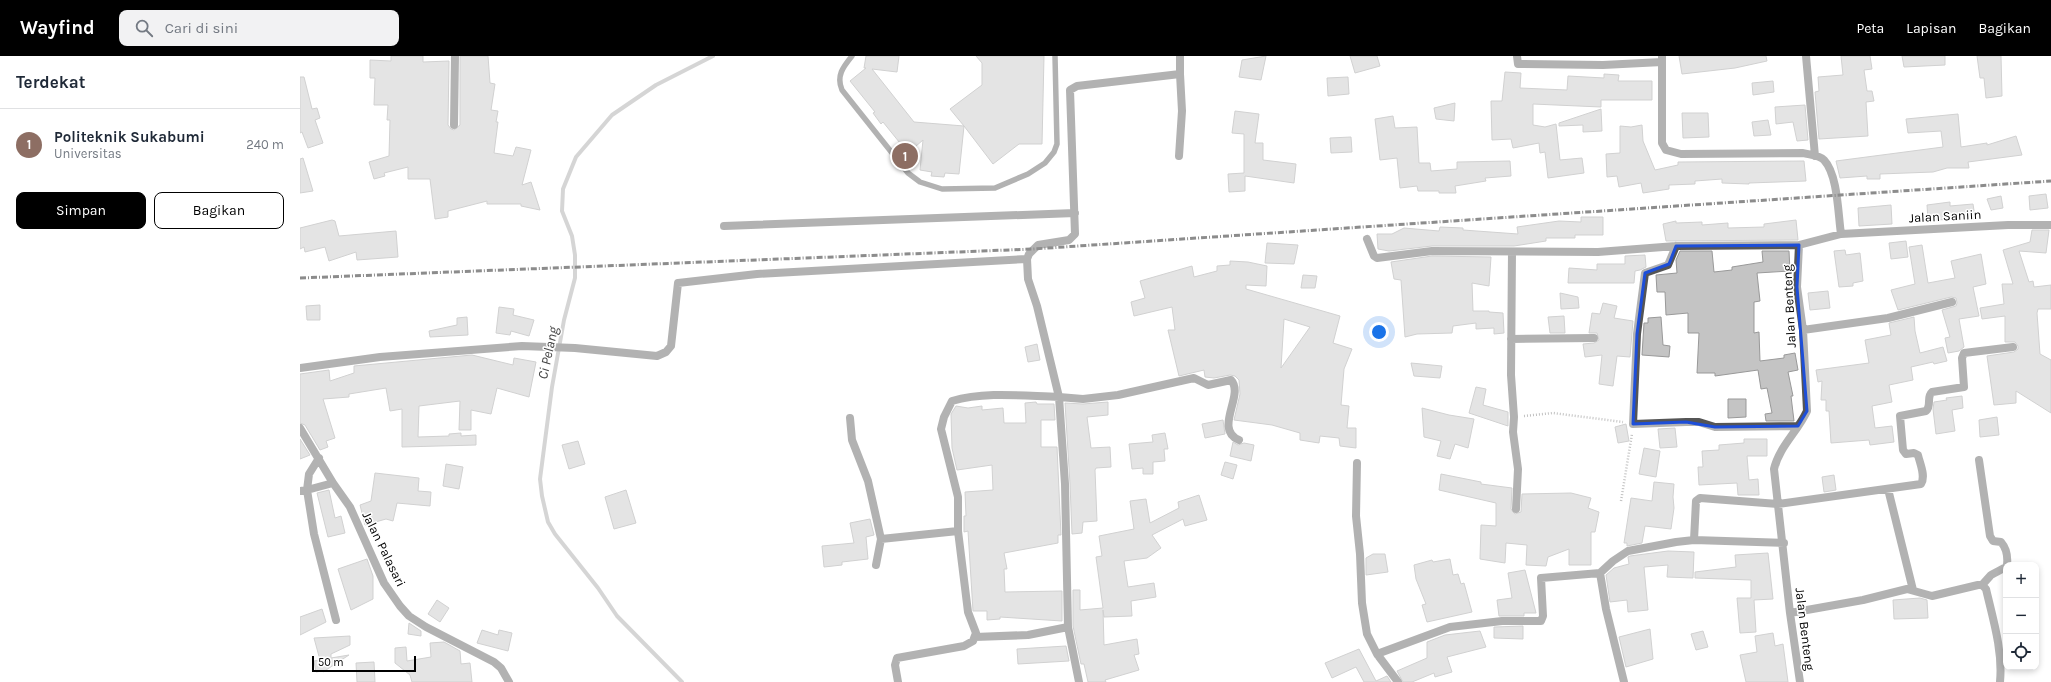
<!DOCTYPE html>
<html lang="id">
<head>
<meta charset="utf-8">
<style>
  :root { --surface:#fff; --page:#f2f2f3; --text:#1f2937; --muted:#747a83; --line:#e0e1e3; --accent:#000 }
  body { margin:0; font-family:Karla,sans-serif; background:var(--page); color:var(--text) }
  .controls { position:absolute; right:12px; bottom:12px; display:grid; overflow:hidden; border-radius:8px; box-shadow:0 2px 6px #0003 }
  .controls button { width:36px; height:36px; display:grid; place-items:center; padding:0; border:0; border-bottom:1px solid var(--line); background:var(--surface); color:var(--text); font:20px sans-serif }
  .scale { position:absolute; left:12px; bottom:10px; width:104px; box-sizing:border-box; padding-left:4px; border:2px solid #000; border-top:0; font-size:11px; line-height:14px; white-space:nowrap; color:#000; -webkit-text-stroke:3px #fff; paint-order:stroke }
  .you { position:absolute; left:1079px; top:276px; width:14px; height:14px; margin:-10px; border:3px solid #fff; border-radius:50%; background:#1a73e8; box-shadow:0 0 0 6px #1a73e833 }
  .badge { display:grid; place-items:center; width:26px; height:26px; border-radius:50%; background:var(--accent); color:#fff; font-size:13px; font-weight:700 }
  .pin { position:absolute; translate:-50% -50%; border:2px solid #fff; box-shadow:0 1px 4px #0006 }
  .list { margin:0; padding:0; list-style:none }
  h2 { display:flex; justify-content:space-between; align-items:center; height:52px; margin:0; padding:0 16px; font-size:17px }
  h2 small { font-size:13px; font-weight:400; color:var(--muted) }
  .list li { display:grid; grid-template-columns:26px 1fr auto; gap:12px; align-items:center; box-sizing:border-box; height:72px; padding:0 16px; border-top:1px solid var(--line) }
  .list b { display:block; font-size:15px; white-space:nowrap }
  .list p { margin:0; font-size:13px; white-space:nowrap; color:var(--muted) }
  .list em { font-size:13px; font-style:normal; color:var(--muted) }
  .actions { display:flex; gap:8px; padding:12px 16px }
  .actions a { flex:1; padding:9px 0; border:1px solid var(--accent); border-radius:8px; text-align:center; font-size:14px; color:var(--accent) }
  .actions .main { background:var(--accent); color:#fff }
  .icon { flex:none; width:22px; height:22px; fill:none; stroke:currentColor; stroke-width:2; stroke-linecap:round; stroke-linejoin:round }
  .map { position:relative; flex:none; width:1751px; height:626px; overflow:hidden }
  header { display:flex; align-items:center; gap:24px; box-sizing:border-box; height:56px; padding:0 20px; background:var(--accent); color:#fff }
  header strong { font-size:19px }
  nav { display:flex; gap:22px; margin-inline-start:auto; font-size:14px }
  .search { width:280px; height:36px; background:var(--page); display:flex; align-items:center; gap:10px; box-sizing:border-box; padding:0 14px; border-radius:8px; color:var(--muted); font-size:15px }
  main { display:flex }
  aside { flex:1; background:var(--surface) }
  .map>svg:first-child { display:block }
  .lines { fill:none; stroke-linecap:round; stroke-linejoin:round }
  .stream { stroke:#a3a3a3; stroke-width:4 }
  .building { fill:#c4c4c4; stroke:#999; fill-rule:evenodd }
  .path { stroke:#777; stroke-width:2.5; stroke-dasharray:1 2; stroke-linecap:butt }
  .lane { stroke:#555; stroke-width:5.5 }
  .street { stroke:#555; stroke-width:8 }
  .rail { stroke:#000; stroke-width:3; stroke-dasharray:6 2 1 2; stroke-linecap:butt }
  .marked { fill:none; stroke:#1d4ed8; stroke-width:3; stroke-linejoin:round }
  .labels { text-anchor:middle; dominant-baseline:central; stroke-width:3; stroke-linejoin:round; paint-order:stroke }
  .street-label { font-size:13px; fill:#000; stroke:#fff }
  .water-label { font-size:14px; font-style:italic; fill:#444; stroke:#fff }
</style>
</head>
<body>
<header>
<strong>Wayfind</strong>
<div class="search"><svg class="icon" aria-label="search" viewBox="0 0 24 24"><circle cx="10" cy="10" r="6"/><path d="M15 15l6 6"/></svg>Cari di sini</div>
<nav><a>Peta</a><a>Lapisan</a><a>Bagikan</a></nav>
</header>
<main>
<aside>
<h2>Terdekat<small></small></h2>
<ul class="list">
<li><span class="badge" style="background:#8d6e63">1</span><div><b>Politeknik Sukabumi</b><p>Universitas</p></div><em>240 m</em></li>
</ul>
<div class="actions"><a class="main">Simpan</a><a>Bagikan</a></div>
</aside>
<div class="map">
<svg width="1751" height="626" viewBox="0 0 1751 626">
  <rect width="100%" height="100%" fill="#fff"/>
  <g class="lines">
    <path class="stream" d="M382,626L317,560L298,532L255,478L248,466L242,440L240,423L252,331L264,264L275,222V199L272,180L262,155L263,133L276,101L312,59L356,29L413,0"/>
  </g>
  <path class="building" d="M91,0H123V6L149,5L148,69L151,73L154,74L160,69V0H188L190,27L195,28L191,54L198,55L196,66H198L194,97L213,100L216,91L231,94L222,129L231,126L240,154L221,150V148H187V145L148,155V161L135,163L130,123H108V111L84,117L85,120L74,123L69,106L89,100L90,64H87L88,49H74L75,22H70V4L91,5Z
    M566,0H599L597,16L572,13L614,66L664,70L650,53L682,29V7L676,0H744L742,88H719L693,108L664,70L659,118L645,117L644,121L631,120L632,116L620,114L623,84L608,97L583,66L581,68L573,57L575,56L550,25L566,12H564Z
    M966,0L961,24L939,21L942,4Z
    M1050,0H1077L1080,10L1055,17Z
    M1379,0H1466L1467,5L1435,12L1382,18Z
    M1541,0H1570L1572,13L1564,14L1567,35H1572L1574,45L1566,46L1568,80L1519,83L1515,36L1519,35L1518,21L1543,19Z
    M1602,0H1645V9L1604,11Z
    M1677,0H1701L1702,40L1686,42L1684,22H1680Z
    M1205,16L1221,17L1220,32L1267,34L1268,20L1304,22V18L1319,19L1318,25H1352V44H1301V51L1233,48V69L1245,71L1256,68L1260,104L1282,102L1284,117L1248,122L1245,96L1240,97L1239,87L1213,92L1211,83L1192,84L1191,45H1202Z
    M0,21H4L12,53L17,52L20,62L15,64L23,87L8,92L2,76L0,77Z
    M1048,21L1049,38L1028,40L1027,22Z
    M1473,25L1474,36L1453,39L1452,27Z
    M1155,47L1154,65L1136,63L1134,52Z
    M1505,49L1508,84L1497,85L1493,66L1476,68L1475,51Z
    M1301,53L1302,75L1283,76V69L1259,70V67Z
    M935,55L959,58L955,87H963V104L996,108L994,127L945,120V135L929,136L928,118L944,117V78L932,77Z
    M1382,57H1408L1409,81L1383,82Z
    M1658,58L1661,91L1687,87V89L1716,80L1722,99L1668,106L1669,112H1647L1633,116L1580,118V123H1567V120L1540,122L1536,105L1643,91L1641,75L1608,77L1606,63Z
    M1093,60L1095,72L1117,71L1119,107H1130L1131,115L1157,113V106L1210,105L1211,120L1185,122L1186,125L1155,130L1156,137H1139V135H1118L1117,130L1100,132L1097,102L1080,104L1075,63Z
    M1468,64L1471,79L1454,80L1452,66Z
    M1342,69L1343,85L1355,114L1378,109V106L1504,105L1506,125L1449,127V128L1422,127V123L1395,125V128L1369,129V133L1343,137L1341,127L1319,131L1317,120L1307,121L1306,98L1320,97V70L1331,71Z
    M1051,81L1052,96L1031,97L1030,82Z
    M3,102L13,135L0,137V103Z
    M1746,138L1748,152L1730,154L1729,140Z
    M1701,140L1703,152L1691,154L1687,143Z
    M1650,146V150L1673,148L1675,161L1674,163L1628,164L1627,149Z
    M1591,149L1592,168L1559,170L1558,152Z
    M1281,161H1303V179H1275V182H1246V185L1214,190H1132L1089,195L1078,193L1077,178H1092L1104,172L1139,175L1140,171L1163,172V174L1218,178L1217,171L1259,165L1281,166Z
    M32,164L35,165L39,180L96,175L98,201L57,204L56,196L29,205L25,191L5,196L4,191L0,193V172Z
    M1496,164L1498,184L1366,185L1363,168L1376,165V167L1402,166V169L1428,167V172L1464,171V168Z
    M1732,174H1749L1746,197L1719,195L1729,226L1733,225L1734,231L1751,229V253H1738L1737,257L1740,298L1751,304V357L1716,335V347L1694,349L1687,300L1714,296L1718,293V290L1715,286H1705V260L1682,263L1680,252L1704,248L1702,228H1713L1703,194L1730,186Z
    M1606,185L1608,201L1591,203L1589,187Z
    M967,187L998,189L994,208L965,207Z
    M1622,189L1628,227L1655,222L1651,205L1681,198L1686,228L1673,231L1679,260L1659,263L1664,291L1659,295L1648,297L1645,282L1650,281L1642,254L1656,250L1657,247L1656,242L1651,241L1598,254L1591,234L1615,228L1609,191Z
    M1545,194L1546,199L1560,197L1563,225L1553,227V230L1539,231L1534,195Z
    M1380,195H1412L1414,216L1432,214V211L1463,206L1462,195H1489L1490,215L1457,217L1460,245L1454,246V277L1459,276L1460,305L1484,302V299L1495,297L1498,314L1488,316L1493,340H1491L1494,365H1466L1465,358L1472,357L1467,332L1461,333L1458,314L1415,320V317H1397L1399,277H1388V257L1366,259L1365,236H1357L1356,219L1377,217L1376,204Z
    M1345,199L1346,211L1340,214L1335,215L1334,227H1268L1269,212L1297,214V208H1325V200Z
    M1132,200L1191,201L1189,230L1172,227L1173,255H1189V256L1203,257L1204,277L1194,278V272L1176,273V267L1153,270L1152,277L1117,278L1105,281L1101,224L1094,223L1091,206Z
    M930,205L948,206L967,210L966,230L946,229V233L1040,260L1033,287L1052,293L1044,313L1041,349L1049,350L1047,372H1056V392L1040,390L1039,382L1020,380L1019,387L1000,384V377L972,369L934,364L940,338L939,324L935,320L930,319L914,322L905,321L904,314L879,320L868,274H875L872,251L834,260L831,246L845,242L840,225L892,210L894,221L917,215V210L930,209ZM984,263L1010,271L981,312Z
    M1003,219L1017,220L1015,232H1001Z
    M1528,235L1530,252L1510,254L1508,237Z
    M1260,237L1278,241L1279,252L1261,253Z
    M1303,247L1317,250L1314,262L1333,265L1330,301L1317,300L1313,330L1299,328L1302,299L1285,301L1283,288L1294,287L1299,284L1297,277H1289L1292,257L1300,258Z
    M20,249V264H7L6,250Z
    M199,251L214,253L213,259L234,264L229,280L211,275L210,279L196,277Z
    M1264,260L1265,277H1250L1248,261Z
    M167,261L168,279L130,281L129,275L157,269V262Z
    M1361,261L1363,289L1370,290L1369,301L1342,299L1344,267H1348V262Z
    M1614,261L1615,275L1620,297L1643,291L1647,305L1634,308L1633,306L1611,311L1613,324L1589,329L1592,346L1572,350L1575,372L1592,370L1594,386L1570,389L1569,384L1531,387L1529,355H1526V344H1521L1522,325L1518,326L1516,314L1569,307L1565,284L1591,279L1589,267Z
    M737,288L740,304L728,306L725,291Z
    M172,299L213,309L214,302L236,306L229,341L197,332L191,358L171,354V374H159L160,345L119,350L118,381L149,380V378L161,377V380L176,379V389L102,391V353L90,355L86,332L49,338V341L23,343L35,382L26,385L28,391L20,394L5,369L0,367V318L29,314L30,325L54,317V310Z
    M1111,307L1142,310L1140,322L1114,320Z
    M1176,331L1186,333L1183,349L1208,356V370L1169,357Z
    M1662,340L1663,352L1652,354L1655,375L1636,378L1633,353L1634,346L1647,344L1646,342Z
    M1428,343H1446V361L1428,362Z
    M736,346L737,348H754L755,364H741V391H757L761,479H758V487L704,497L707,513H704L705,536L762,535V565L700,561V563L687,564V555H673L668,475L664,476V460H666L665,436L693,434L692,409L657,414L652,392L651,358L656,350L668,352L682,350V354L703,352L704,367H726L725,347Z
    M808,346V359L787,361L791,392L810,391L811,411L796,412L795,414L797,465L783,466L782,477L772,478L770,428L765,347L783,348Z
    M1122,352L1149,359L1174,363L1168,392L1155,388L1150,403L1137,400L1141,385L1124,381Z
    M1697,361L1699,379L1680,381L1679,364Z
    M923,364L925,378L905,382L902,368Z
    M1326,368L1329,385L1318,387L1315,371Z
    M1375,372L1377,391L1360,392L1358,373Z
    M865,377L868,393H864L865,405L853,406V418H843V412L832,413L829,388L853,386L852,379Z
    M0,383L10,399L0,403Z
    M1444,383H1467V400H1447L1449,424L1458,423L1459,439H1438L1437,427L1399,429L1398,411H1403L1402,395L1419,394V389L1444,387Z
    M278,385L285,408L269,413L262,389Z
    M933,386L938,389L944,387L954,389L951,405L930,400Z
    M1344,392L1360,395L1356,421L1339,418Z
    M925,406L937,409L933,423L921,419Z
    M146,408L163,411L159,433L143,430Z
    M75,417L119,422L118,435L131,436L130,450L97,447L93,465L86,463L65,469L60,449L71,445Z
    M1141,418L1181,426V428L1212,432L1211,453L1215,458L1221,456L1222,438L1271,437L1291,442L1288,452L1299,456L1295,476H1291V509H1269V493L1248,501L1246,510L1226,509L1227,489L1206,487L1205,507L1180,503L1181,469L1196,470V447L1139,434Z
    M1534,419L1536,434L1524,436L1522,421Z
    M1354,426L1374,428L1373,441L1374,452L1371,473L1345,470L1342,487L1327,490V487H1324L1331,442L1352,445Z
    M29,434L35,462L41,460L45,477L28,481L17,437Z
    M326,434L336,467L314,473L305,441Z
    M899,439L907,464L885,470L883,463L852,479L861,492L847,502L824,505L828,531L854,527L856,541L831,545L832,560L804,561L803,554L804,589L837,583L839,598L834,599L839,614L805,624L806,626H788L784,608H781L773,570V534H780V554L803,552L796,501L802,500L799,480L834,473L830,445L846,443L850,467L879,452L878,446Z
    M570,463L574,479L566,481L568,503L542,506V509L524,511L522,490L554,487L550,467Z
    M1368,495L1394,496L1393,522L1367,521L1368,509L1344,511L1348,554L1328,556L1327,544L1310,546L1306,519L1314,512L1329,508L1328,501L1330,500Z
    M1468,497L1473,543L1454,544L1456,576L1440,577L1437,542H1451V524L1395,522V516L1436,511L1435,499Z
    M1073,498H1085L1088,516L1066,519V502Z
    M67,503L73,520V543L51,554L38,513Z
    M1150,503L1153,519L1158,518L1161,528L1164,527L1172,556L1127,566L1122,549L1126,548L1116,523L1114,509L1132,504L1133,506Z
    M1225,514L1236,557H1224V560H1199L1197,544L1212,542L1208,517Z
    M1620,542L1627,544L1628,562L1594,563L1593,544Z
    M137,544L149,552L140,566L128,558Z
    M22,553L26,566L0,579V561Z
    M109,567L121,575V580L108,578Z
    M1223,570V583L1194,582V571Z
    M1350,573L1353,603L1326,611L1319,581Z
    M182,574L198,579L199,574L212,577L208,595L177,587Z
    M1180,575L1186,591L1147,601L1152,616L1135,621L1134,617L1112,626H1103L1097,615L1127,602V586L1145,579Z
    M1403,575L1408,591L1396,594L1391,578Z
    M1473,577L1475,590L1483,588L1488,626H1446L1440,599L1457,596L1455,580Z
    M50,580V589L31,598V602L49,599L23,616L22,615L16,616L14,605L20,604L14,582Z
    M144,586L160,595L161,608L170,607L172,626H112L110,619L95,607V592L106,591L107,605L131,601L130,587Z
    M766,590L769,605L718,608L717,593Z
    M1059,593L1076,625L1087,620L1091,626H1064L1056,611L1032,622L1025,607Z
    M74,606L75,626H57L56,607Z"/>
  <g class="lines">
    <path class="path" d="M1224,360L1253,357L1323,366
      M1321,445L1332,378"/>
    <path class="lane" d="M552,0C543,11 536,20 542,34L608,117L620,126L642,133L695,132L728,118L745,107L754,96L757,88L755,0"/>
    <path class="street" d="M1217,0L1218,8L1303,9L1362,6
      M1362,0V87L1366,94L1381,98L1503,97C1510,99 1519,99 1524,104C1538,119 1538,158 1541,178
      M1506,0L1515,100
      M154,69L155,0
      M879,100L882,55L880,18
      M424,170L775,157
      M1067,183L1074,200L1077,202L1132,195L1298,196L1376,190L1499,189
      M1376,190L1368,209L1345,217L1337,278L1333,368L1386,366H1399L1415,371L1498,370
      M1212,196L1211,319L1214,361L1213,376L1218,413L1216,453
      M1503,274L1588,262L1652,246
      M1211,283L1294,282
      M0,312L80,301L222,290L275,292L357,300L366,296L371,290L378,227L457,218L727,203
      M550,362L552,384L568,425L581,483L576,509
      M0,372L33,427L50,451L84,527L100,550L109,560L126,571L194,606L201,612L209,626
      M1679,404L1690,480L1693,485L1701,486C1707,493 1708,500 1707,509
      M1057,407L1056,460L1060,498L1062,547L1067,578L1077,598L1098,626
      M33,427L7,434L14,478L36,564
      M1588,433L1613,534
      M0,435L7,434L9,418L19,402
      M581,483L658,475
      M1394,484L1396,445L1400,442L1478,448L1621,428C1626,420 1620,408 1618,399L1614,397L1606,398L1603,394L1600,360L1626,355C1632,349 1626,341 1632,336L1664,331L1662,302L1664,297L1713,291
      M1300,517L1306,553L1324,626
      M1682,529L1691,519L1706,511
      M1490,557L1563,544L1607,533L1632,540L1678,529H1682L1686,533C1693,563 1703,595 1700,626
      M675,581L728,579L768,571
      M1077,598L1150,571L1202,565H1241L1243,560L1241,522L1300,517L1313,505L1328,495L1376,486L1394,484L1484,487
      M598,626L595,609L597,602L664,590L673,585L676,577L668,556L658,475V441L641,373L644,361L652,345C685,335 724,340 759,341L737,250L728,223L727,203L729,198L738,189L769,184L775,178L770,34L777,30L880,18V0
      M779,626L768,571L765,428L759,341L783,343L818,339L894,322L908,329L931,324C945,339 913,373 939,384
      M1500,626L1490,557L1474,413C1479,391 1498,375 1507,355L1503,274L1497,231L1499,189L1541,178L1708,169H1751"/>
    <path class="rail" d="M0,222L733,193L1751,125"/>
  </g>
  <path d="M0 0H1751V626H0ZM1499,189L1497,231L1507,355L1498,370L1415,371L1386,366L1333,368L1337,278L1345,217L1369,208L1376,190Z" fill="#fff" fill-opacity=".55" fill-rule="evenodd"/>
  <path class="marked" d="M1499,189L1497,231L1507,355L1498,370L1415,371L1386,366L1333,368L1337,278L1345,217L1369,208L1376,190Z"/>
  <g class="labels">
    <g class="street-label">
      <text transform="translate(1645 160) rotate(-3)">Jalan Saniin</text>
      <text transform="translate(1489 250) rotate(-93)">Jalan Benteng</text>
      <text transform="translate(84 493) rotate(64)">Jalan Palasari</text>
      <text transform="translate(1505 573) rotate(83)">Jalan Benteng</text>
    </g>
    <g class="water-label">
      <text transform="translate(248 297) rotate(-78)">Ci Pelang</text>
    </g>
  </g>
</svg>
<div class="controls">
<button>+</button>
<button>−</button>
<button><svg class="icon" aria-label="locate" viewBox="0 0 24 24"><circle cx="12" cy="12" r="6"/><path d="M12 2v4M12 18v4M2 12h4M18 12h4"/></svg></button>
</div>
<div class="scale">50 m</div>
<div class="you"></div>
<div class="pin badge" style="left:605px;top:100px;background:#8d6e63">1</div>
</div>
</main>
</body>
</html>
